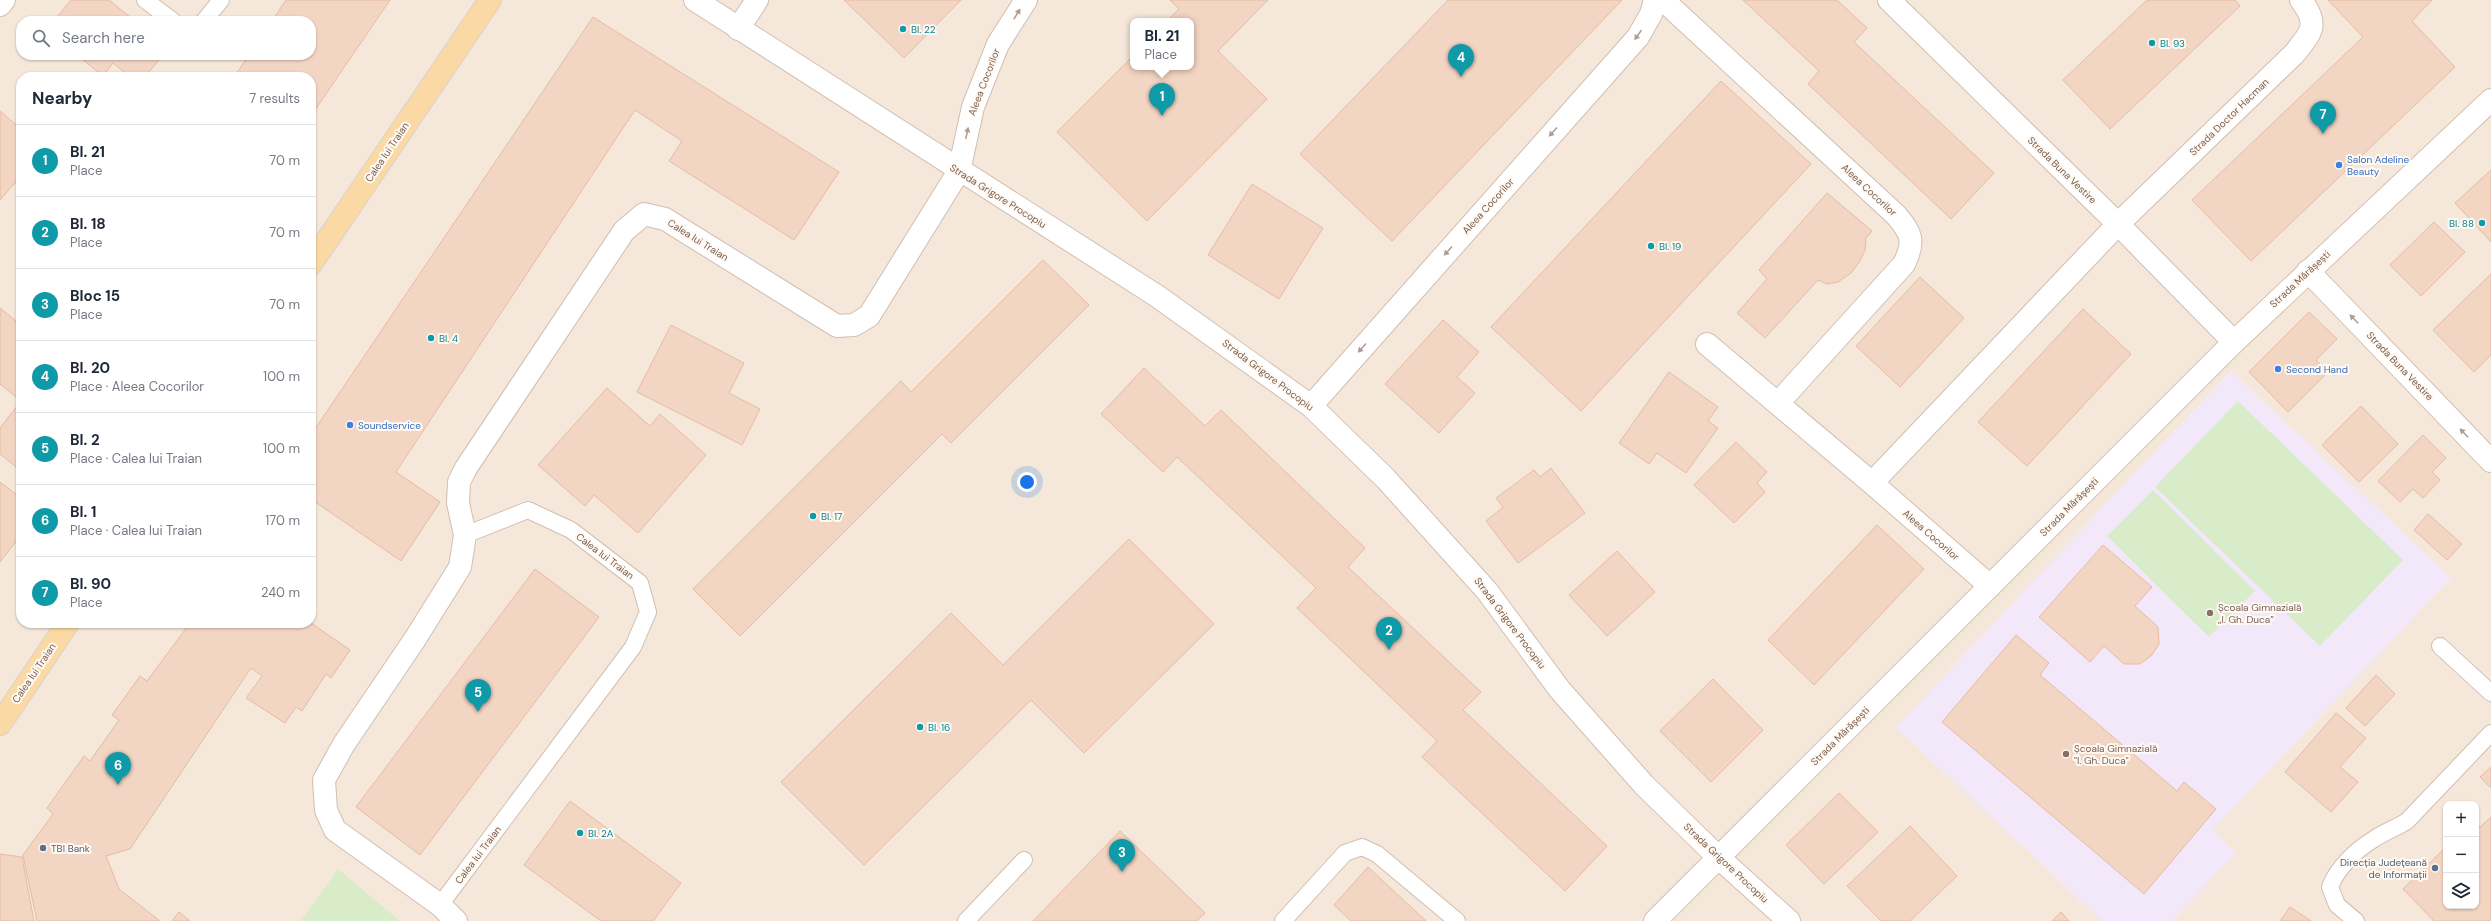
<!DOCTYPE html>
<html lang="en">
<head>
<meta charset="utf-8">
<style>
  :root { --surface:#fff; --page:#f2f2f3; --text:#1f2937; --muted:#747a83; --line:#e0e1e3; --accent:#e76f51 }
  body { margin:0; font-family:"DM Sans",sans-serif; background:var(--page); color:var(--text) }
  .controls { position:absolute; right:12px; bottom:12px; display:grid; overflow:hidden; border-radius:8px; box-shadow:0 1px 3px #0004 }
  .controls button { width:36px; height:36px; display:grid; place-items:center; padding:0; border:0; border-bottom:1px solid var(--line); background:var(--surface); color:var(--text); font:20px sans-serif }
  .you { position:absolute; left:1027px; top:482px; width:14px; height:14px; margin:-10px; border:3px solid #fff; border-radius:50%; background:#1a73e8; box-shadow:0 0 0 6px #1a73e833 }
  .badge { display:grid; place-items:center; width:26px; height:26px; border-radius:50%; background:var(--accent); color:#fff; font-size:13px; font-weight:700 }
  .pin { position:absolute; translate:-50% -33px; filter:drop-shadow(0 1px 2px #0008) }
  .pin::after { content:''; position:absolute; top:21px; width:14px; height:12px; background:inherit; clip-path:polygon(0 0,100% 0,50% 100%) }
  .popup { position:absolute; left:1130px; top:18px; width:64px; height:52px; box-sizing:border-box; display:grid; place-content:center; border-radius:8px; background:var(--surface); filter:drop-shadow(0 1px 3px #0005); font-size:13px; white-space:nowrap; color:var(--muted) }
  .popup b { font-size:15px; color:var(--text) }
  .popup::after { content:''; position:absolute; left:50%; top:100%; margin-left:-8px; border:8px solid transparent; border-top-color:var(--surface) }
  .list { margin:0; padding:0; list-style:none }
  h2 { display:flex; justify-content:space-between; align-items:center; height:52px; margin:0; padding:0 16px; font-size:17px }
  h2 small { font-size:13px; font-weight:400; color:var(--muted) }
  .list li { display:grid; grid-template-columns:26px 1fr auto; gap:12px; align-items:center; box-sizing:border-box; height:72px; padding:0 16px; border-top:1px solid var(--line) }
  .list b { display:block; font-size:15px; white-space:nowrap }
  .list p { margin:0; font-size:13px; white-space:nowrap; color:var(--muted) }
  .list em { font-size:13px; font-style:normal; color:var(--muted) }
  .icon { flex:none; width:22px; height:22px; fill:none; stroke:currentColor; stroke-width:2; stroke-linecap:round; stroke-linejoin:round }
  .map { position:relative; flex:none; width:2491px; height:921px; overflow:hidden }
  .search { position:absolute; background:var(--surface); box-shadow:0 1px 3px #0004; left:16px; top:16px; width:300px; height:44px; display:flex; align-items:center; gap:10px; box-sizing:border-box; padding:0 14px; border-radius:16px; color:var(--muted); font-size:15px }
  .panel { position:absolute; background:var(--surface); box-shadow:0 1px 3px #0004; left:16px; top:72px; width:300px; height:556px; border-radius:16px }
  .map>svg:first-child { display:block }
  .residential { fill:#f5e8da; fill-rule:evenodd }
  .education { fill:#f3e8fa }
  .green { fill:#d8ecc9 }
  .building { fill:#f3d5c3; stroke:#e6bba3 }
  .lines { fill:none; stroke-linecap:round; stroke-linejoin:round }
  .lane-casing { stroke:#d1beb0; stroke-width:18 }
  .street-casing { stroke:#d1beb0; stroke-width:24 }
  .secondary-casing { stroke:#d6c0b0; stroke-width:24 }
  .primary-casing { stroke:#dad1cd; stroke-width:24 }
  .lane { stroke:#fff; stroke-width:16 }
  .street { stroke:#fff; stroke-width:22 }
  .secondary { stroke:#fff; stroke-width:22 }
  .primary { stroke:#fbd9a5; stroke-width:22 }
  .oneway { fill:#af9d94 }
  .culture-dot { fill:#0f9aa8; stroke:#fffaf3; stroke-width:1.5 }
  .shop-dot { fill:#3f7fe0; stroke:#fffaf3; stroke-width:1.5 }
  .education-dot { fill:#8d6e63; stroke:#fffaf3; stroke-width:1.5 }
  .service-dot { fill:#5c6f8a; stroke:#fffaf3; stroke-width:1.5 }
  .labels { text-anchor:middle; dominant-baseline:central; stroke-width:4; stroke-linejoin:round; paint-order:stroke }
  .culture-label { font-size:10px; fill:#0d838f; stroke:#fffaf3; text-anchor:start }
  .street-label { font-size:10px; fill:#7a5c4d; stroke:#fffaf3 }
  .shop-label { font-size:10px; fill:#366cbe; stroke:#fffaf3; text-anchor:start }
  .education-label { font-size:10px; fill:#785e54; stroke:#fffaf3; text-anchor:start }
  .service-label { font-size:10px; fill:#4e5e75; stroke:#fffaf3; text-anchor:start }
</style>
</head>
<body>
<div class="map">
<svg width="2491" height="921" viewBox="0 0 2491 921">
  <rect width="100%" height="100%" fill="#fdf6ec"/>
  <path class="residential" d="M0,0H2491V921H0ZM21,21H311V55H21ZM1133,21H1191V67H1133ZM21,77H311V623H21ZM2446,804H2476V906H2446Z"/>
  <path class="education" d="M2231,371L2451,578L2213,830L2236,853L2172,921H2102L1896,727Z"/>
  <path class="green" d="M2238,401L2403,560L2320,646L2155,487Z
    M2153,490L2255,591L2209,637L2107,536Z
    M338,869L400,921H301Z"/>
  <path class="building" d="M71,0H109L135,21H54Z
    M286,0H390L311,116V77H234L249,55H311V21H272Z
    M844,0H961L904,58Z
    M1170,0H1268L1218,51L1267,99L1147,221L1057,132L1133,56V67H1191V21H1167L1179,9Z
    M1448,0H1622L1392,241L1300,154Z
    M1743,0H1837L1867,28L1854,42L1994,173L1951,219L1808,84L1819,71Z
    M2147,0H2235L2240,6L2110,129L2063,80Z
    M2328,0H2432L2412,21L2455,67L2251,261L2192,200L2363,37Z
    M593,17L839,172L794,240L669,161L682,141L635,110L396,472L440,502L401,561L311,499V435Z
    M77,55H163L145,77H130L113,63L103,76Z
    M1721,81L1811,164L1581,411L1491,327Z
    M0,111L21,129V176L0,200Z
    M2491,170V242L2455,203Z
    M1252,184L1323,228L1279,299L1208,255Z
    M1827,193L1872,231L1866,238L1865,250L1860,261L1851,273L1838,282L1827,284L1818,280L1765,338L1737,313L1767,279L1759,270Z
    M2434,222L2465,252L2421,296L2390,265Z
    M1043,260L1089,305L951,443L942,434L740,636L693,589L901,381L911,392Z
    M2491,274V355L2474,372L2433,330Z
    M1920,277L1964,318L1900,387L1856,346Z
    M0,308L21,325V401L0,384Z
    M2083,309L2131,354L2027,466L1978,422Z
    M2309,312L2337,339L2316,360L2328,372L2288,412L2249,372Z
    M1443,320L1479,352L1457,377L1475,393L1439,433L1385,384Z
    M671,325L744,363L729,393L760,409L742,445L637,392Z
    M1144,368L1205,426L1221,410L1365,548L1348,567L1481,692L1463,710L1607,846L1565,891L1422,757L1437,741L1297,608L1316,588L1177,457L1163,472L1101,414Z
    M1669,372L1718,407L1708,421L1718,428L1686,473L1657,453L1649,464L1619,443Z
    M607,388L650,426L660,414L706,455L638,533L594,495L585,506L538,465Z
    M21,401V471L0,454V428Z
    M2361,406L2398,444L2359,482L2322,445Z
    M2423,435L2446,458L2432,472L2440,480L2423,498L2413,489L2400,502L2378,481Z
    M1736,442L1767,472L1757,483L1765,492L1734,523L1694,485Z
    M1551,468L1585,513L1518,563L1486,521L1503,507L1496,498L1534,470L1540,477Z
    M0,482L21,498V535L0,562Z
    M2428,514L2462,544L2447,560L2414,530Z
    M1877,525L1924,569L1814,685L1768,640Z
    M1129,539L1214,624L1084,753L1031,700L864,865L781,782L951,613L1003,665Z
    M2103,545L2152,587L2135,606L2158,627L2159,644L2152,655L2140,664H2124L2104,646L2090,662L2039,617Z
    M1617,551L1655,592L1607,636L1569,595Z
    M535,569L599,617L420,855L356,807Z
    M190,623H311L350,650L331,678L326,674L302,711L296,707L285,723L246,698L262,676L251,668L130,849L106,856L119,889L160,921H37L23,855L53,814L47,808L84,756L90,761L119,720L112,715L140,676L147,681Z
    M2016,635L2049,663L2040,675L2177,791L2184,782L2216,809L2144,894L1942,722Z
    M2376,675L2395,694L2365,726L2346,708Z
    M1713,679L1763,730L1711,782L1660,731Z
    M2336,713L2366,738L2340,767L2358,782L2331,812L2285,772Z
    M2491,767V788L2480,777Z
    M1839,793L1878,832L1824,884L1786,845Z
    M570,801L681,883L653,921H601L524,865Z
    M2491,817V921H2434L2403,889L2446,847V906H2476V824L2480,827Z
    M1910,826L1957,876L1910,921H1881L1847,886Z
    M1120,831L1205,913L1197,921H1033Z
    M0,854L22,857L34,921H0Z
    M1368,867L1426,921H1351L1334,905Z
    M2290,907L2311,921H2280Z
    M179,912L190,921H172Z
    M2061,912L2069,921H2052Z"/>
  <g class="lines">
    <defs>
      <path id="lane" d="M145,0L173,21
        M204,21L221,0
        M2440,646L2491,693
        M440,905L633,647L648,612L640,583L571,530L528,510L465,535
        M966,921L1024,860
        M1283,921L1345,853L1362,847L1377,854L1457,921
        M2356,921L2337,905L2330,887C2337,868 2356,850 2374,839C2384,832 2396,828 2407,821L2491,733"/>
      <path id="street" d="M695,0L1157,296L1311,406L1386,479L1487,591L1560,690L1644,785L1719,858L1789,921
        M1663,0L1896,215C1912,234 1915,241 1904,264L1778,403
        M1889,0L2118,224L2234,342
        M738,29L757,0
        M2308,271L2491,461
        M1707,344L1872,483L1990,586
        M1311,406L1638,37L1651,14L1655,0
        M1872,483L2118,224L2294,54C2311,33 2320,25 2301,0
        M456,921L440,905L335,830L326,810L324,780L344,744L415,639L460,567L465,535L458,503L459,482L466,468L624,231L644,214L665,219L837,326L854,325L869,316L959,171L973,107L998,44L1026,0"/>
      <path id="secondary" d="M0,5L4,0
        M1655,921L2234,342L2491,100"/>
      <path id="primary" d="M311,264L490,0
        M0,724L68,623"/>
    </defs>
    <use href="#lane" class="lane-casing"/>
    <use href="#street" class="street-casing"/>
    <use href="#secondary" class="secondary-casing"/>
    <use href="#primary" class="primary-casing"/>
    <use href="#lane" class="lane"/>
    <use href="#street" class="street"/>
    <use href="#secondary" class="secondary"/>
    <use href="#primary" class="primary"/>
  </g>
  <defs><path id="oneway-solid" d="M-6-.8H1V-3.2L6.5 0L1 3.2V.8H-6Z"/></defs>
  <g class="oneway">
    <use href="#oneway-solid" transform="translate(1017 14) rotate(-58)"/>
    <use href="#oneway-solid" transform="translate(1638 35) rotate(125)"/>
    <use href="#oneway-solid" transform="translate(1553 132) rotate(132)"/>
    <use href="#oneway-solid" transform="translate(967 133) rotate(-78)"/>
    <use href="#oneway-solid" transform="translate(1448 251) rotate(132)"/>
    <use href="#oneway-solid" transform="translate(2354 319) rotate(-134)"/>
    <use href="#oneway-solid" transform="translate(1362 348) rotate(132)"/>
    <use href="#oneway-solid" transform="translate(2464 433) rotate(-134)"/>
  </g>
  <g class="culture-dot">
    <circle cx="903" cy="29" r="4"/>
    <circle cx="2152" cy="43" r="4"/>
    <circle cx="2482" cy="223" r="4"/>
    <circle cx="1651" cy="246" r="4"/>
    <circle cx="431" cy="338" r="4"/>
    <circle cx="813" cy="516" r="4"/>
    <circle cx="920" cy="727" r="4"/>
    <circle cx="580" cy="833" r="4"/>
  </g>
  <g class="shop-dot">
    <circle cx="2339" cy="165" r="4"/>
    <circle cx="2278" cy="369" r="4"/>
    <circle cx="350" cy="425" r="4"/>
  </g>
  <g class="education-dot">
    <circle cx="2210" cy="613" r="4"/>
    <circle cx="2066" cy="754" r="4"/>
  </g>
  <g class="service-dot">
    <circle cx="43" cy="848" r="4"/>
    <circle cx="2435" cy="868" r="4"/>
  </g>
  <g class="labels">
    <g class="culture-label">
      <text x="911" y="29">Bl. 22</text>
      <text x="2160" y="43">Bl. 93</text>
      <text x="2474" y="223" text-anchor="end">Bl. 88</text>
      <text x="1659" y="246">Bl. 19</text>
      <text x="439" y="338">Bl. 4</text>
      <text x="821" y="516">Bl. 17</text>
      <text x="928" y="727">Bl. 16</text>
      <text x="588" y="833">Bl. 2A</text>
    </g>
    <g class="street-label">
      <text transform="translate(984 82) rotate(-69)">Aleea Cocorilor</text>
      <text transform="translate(2229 117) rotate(-44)">Strada Doctor Hacman</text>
      <text transform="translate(387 152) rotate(-56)">Calea lui Traian</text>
      <text transform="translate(2062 170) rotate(44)">Strada Buna Vestire</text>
      <text transform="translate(1869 190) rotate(43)">Aleea Cocorilor</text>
      <text transform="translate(998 196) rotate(32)">Strada Grigore Procopiu</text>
      <text transform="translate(1488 206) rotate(-48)">Aleea Cocorilor</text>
      <text transform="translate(698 240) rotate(32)">Calea lui Traian</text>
      <text transform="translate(2300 279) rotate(-43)">Strada Mărășești</text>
      <text transform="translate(2400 366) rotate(46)">Strada Buna Vestire</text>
      <text transform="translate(1268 375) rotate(37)">Strada Grigore Procopiu</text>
      <text transform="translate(2069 507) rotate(-45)">Strada Mărășești</text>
      <text transform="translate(1931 535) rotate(41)">Aleea Cocorilor</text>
      <text transform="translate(605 556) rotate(37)">Calea lui Traian</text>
      <text transform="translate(1510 623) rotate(53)">Strada Grigore Procopiu</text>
      <text transform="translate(34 673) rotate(-56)">Calea lui Traian</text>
      <text transform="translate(1840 736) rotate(-45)">Strada Mărășești</text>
      <text transform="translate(478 855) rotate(-53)">Calea lui Traian</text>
      <text transform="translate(1726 863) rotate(43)">Strada Grigore Procopiu</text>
    </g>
    <g class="shop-label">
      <text x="2347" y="159">Salon Adeline<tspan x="2347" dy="12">Beauty</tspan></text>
      <text x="2286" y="369">Second Hand</text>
      <text x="358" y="425">Soundservice</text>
    </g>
    <g class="education-label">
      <text x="2218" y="607">Școala Gimnazială<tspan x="2218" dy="12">„I. Gh. Duca”</tspan></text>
      <text x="2074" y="748">Școala Gimnazială<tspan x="2074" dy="12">"I. Gh. Duca"</tspan></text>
    </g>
    <g class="service-label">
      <text x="51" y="848">TBI Bank</text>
      <text x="2427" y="862" text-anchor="end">Direcția Județeană<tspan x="2427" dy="12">de Informații</tspan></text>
    </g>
  </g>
</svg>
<div class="controls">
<button>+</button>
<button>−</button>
<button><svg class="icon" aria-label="layers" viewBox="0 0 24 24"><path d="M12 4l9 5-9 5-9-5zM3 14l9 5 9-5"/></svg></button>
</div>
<div class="you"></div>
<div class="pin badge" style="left:1162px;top:116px;background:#0f9aa8">1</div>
<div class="popup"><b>Bl. 21</b>Place</div>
<div class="pin badge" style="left:1389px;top:650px;background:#0f9aa8">2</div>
<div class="pin badge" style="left:1122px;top:872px;background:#0f9aa8">3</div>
<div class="pin badge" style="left:1461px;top:77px;background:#0f9aa8">4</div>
<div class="pin badge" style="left:478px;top:712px;background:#0f9aa8">5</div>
<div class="pin badge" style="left:118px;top:785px;background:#0f9aa8">6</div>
<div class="pin badge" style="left:2323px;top:134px;background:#0f9aa8">7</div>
<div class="search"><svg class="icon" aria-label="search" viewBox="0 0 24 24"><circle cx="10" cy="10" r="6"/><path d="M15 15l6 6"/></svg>Search here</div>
<section class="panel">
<h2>Nearby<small>7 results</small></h2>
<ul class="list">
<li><span class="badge" style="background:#0f9aa8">1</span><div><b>Bl. 21</b><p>Place</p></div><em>70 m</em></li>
<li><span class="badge" style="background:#0f9aa8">2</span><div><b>Bl. 18</b><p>Place</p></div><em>70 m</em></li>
<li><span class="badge" style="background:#0f9aa8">3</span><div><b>Bloc 15</b><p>Place</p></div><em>70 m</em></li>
<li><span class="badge" style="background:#0f9aa8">4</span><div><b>Bl. 20</b><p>Place · Aleea Cocorilor</p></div><em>100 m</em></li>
<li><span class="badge" style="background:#0f9aa8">5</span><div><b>Bl. 2</b><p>Place · Calea lui Traian</p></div><em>100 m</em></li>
<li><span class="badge" style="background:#0f9aa8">6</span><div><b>Bl. 1</b><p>Place · Calea lui Traian</p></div><em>170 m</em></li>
<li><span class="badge" style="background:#0f9aa8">7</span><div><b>Bl. 90</b><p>Place</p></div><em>240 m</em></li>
</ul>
</section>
</div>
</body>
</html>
